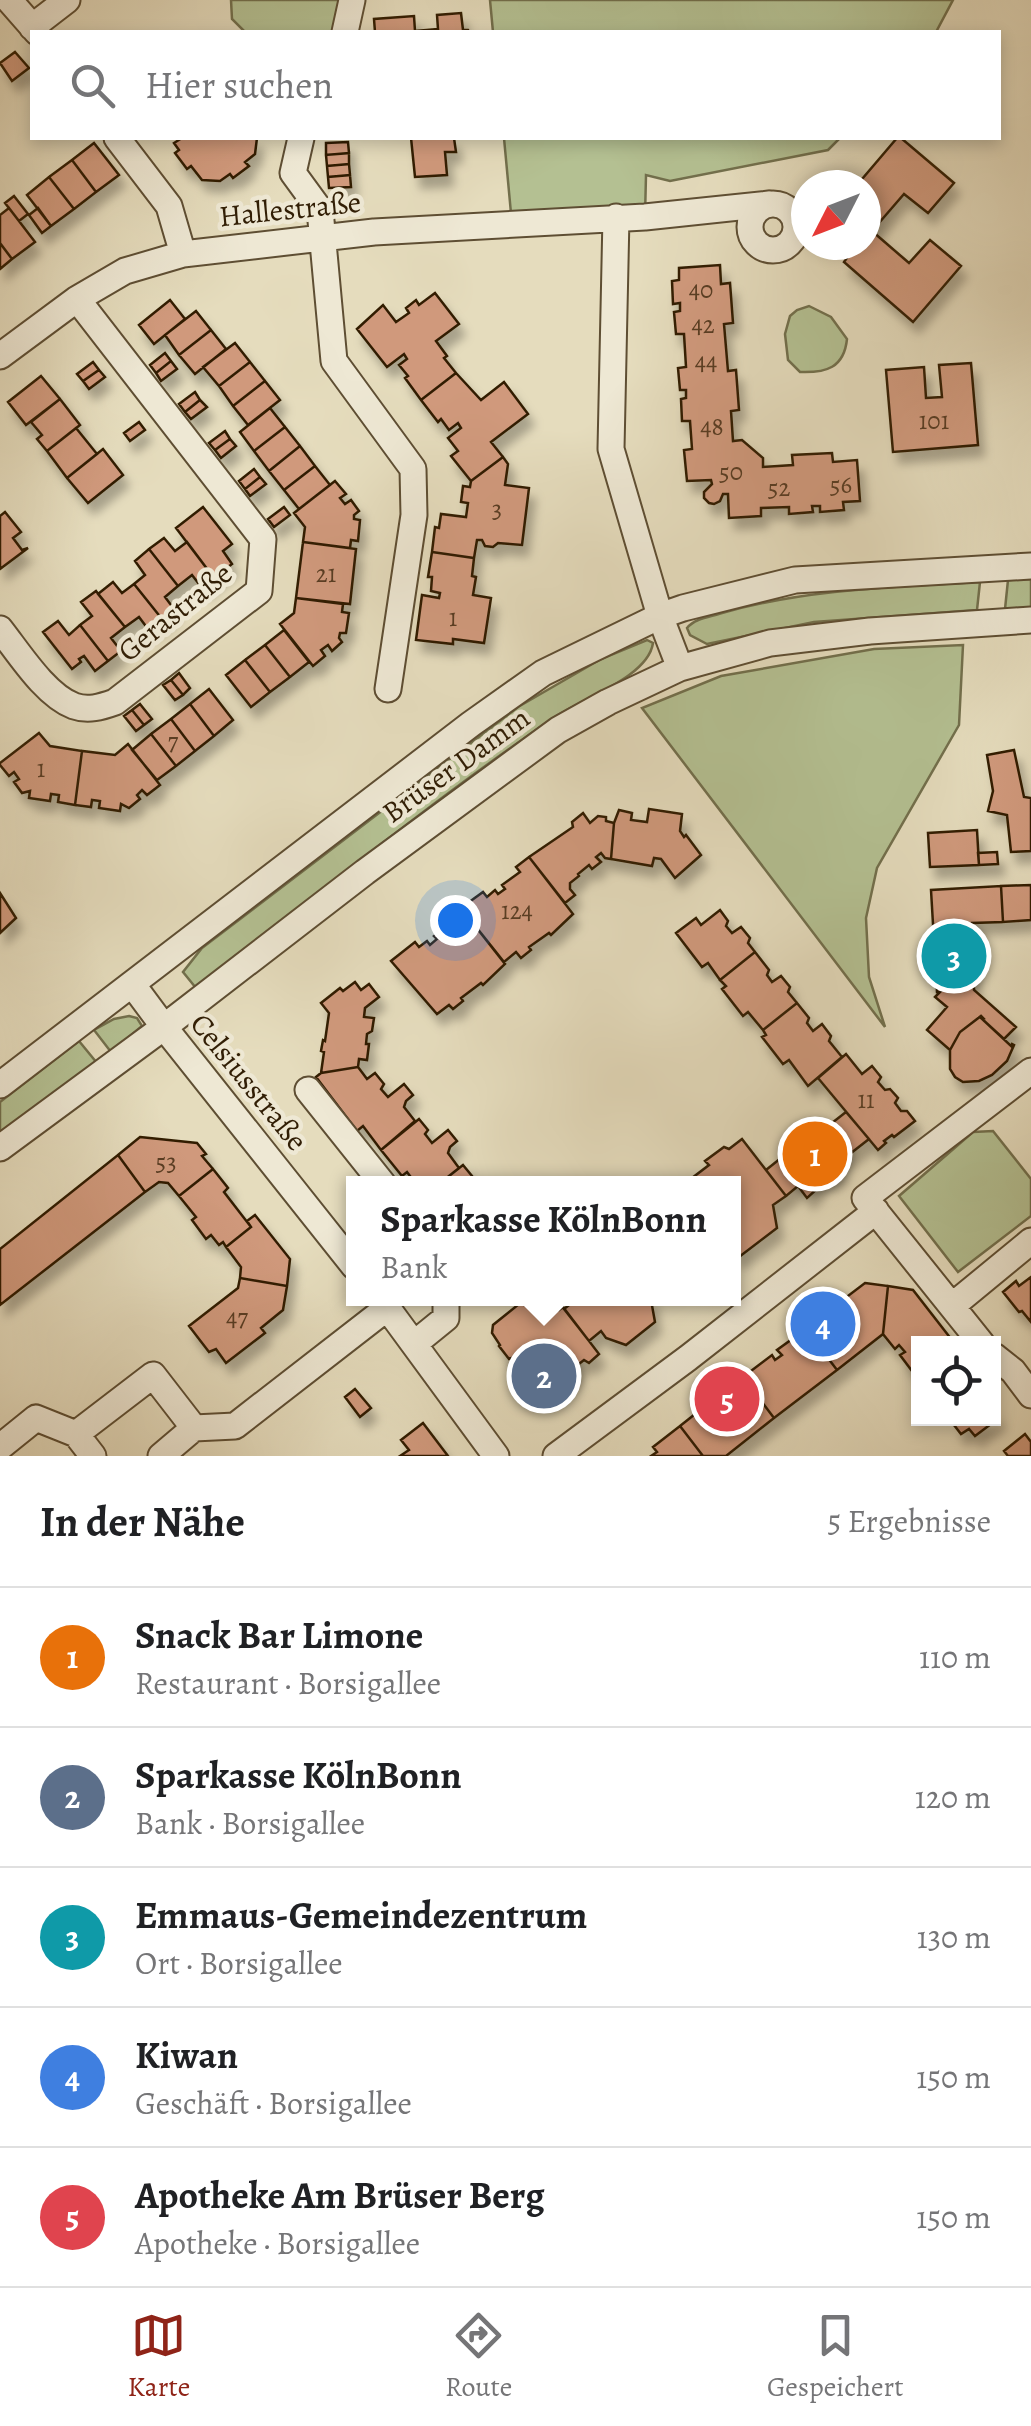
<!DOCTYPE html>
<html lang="de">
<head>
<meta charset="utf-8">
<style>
  :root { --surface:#fff; --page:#f2f2f2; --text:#202124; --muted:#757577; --line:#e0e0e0; --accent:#8f2418 }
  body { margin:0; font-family:Alegreya,serif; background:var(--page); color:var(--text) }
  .controls { position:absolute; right:30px; bottom:30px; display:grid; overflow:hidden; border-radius:0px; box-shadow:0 5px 15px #0003 }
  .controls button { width:90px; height:90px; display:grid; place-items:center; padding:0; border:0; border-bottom:2px solid var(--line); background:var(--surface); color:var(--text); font:50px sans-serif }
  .compass { position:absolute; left:791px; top:170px; width:90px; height:90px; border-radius:50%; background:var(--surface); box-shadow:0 5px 15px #0003; rotate:228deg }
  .you { position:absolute; left:455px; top:920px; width:35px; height:35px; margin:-25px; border:8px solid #fff; border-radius:50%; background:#1a73e8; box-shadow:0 0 0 15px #1a73e833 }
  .badge { display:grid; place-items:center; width:65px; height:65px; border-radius:50%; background:var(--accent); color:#fff; font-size:32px; font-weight:700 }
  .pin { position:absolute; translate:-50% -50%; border:5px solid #fff; box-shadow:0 2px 10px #0006 }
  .popup { position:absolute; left:346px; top:1176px; width:395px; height:130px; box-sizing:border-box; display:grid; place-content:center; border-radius:0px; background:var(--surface); filter:drop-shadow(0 2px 8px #0005); font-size:32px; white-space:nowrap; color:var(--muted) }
  .popup b { font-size:38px; color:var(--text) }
  .popup::after { content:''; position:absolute; left:50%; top:100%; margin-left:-20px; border:20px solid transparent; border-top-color:var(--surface) }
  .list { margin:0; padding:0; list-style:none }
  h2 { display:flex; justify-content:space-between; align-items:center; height:130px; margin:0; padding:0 40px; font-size:42px }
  h2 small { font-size:32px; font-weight:400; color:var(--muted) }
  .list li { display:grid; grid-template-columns:65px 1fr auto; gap:30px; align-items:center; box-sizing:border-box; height:140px; padding:0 40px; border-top:2px solid var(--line) }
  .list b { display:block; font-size:38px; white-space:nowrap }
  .list p { margin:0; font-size:32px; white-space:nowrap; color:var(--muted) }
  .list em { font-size:32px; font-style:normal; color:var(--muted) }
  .icon { flex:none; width:55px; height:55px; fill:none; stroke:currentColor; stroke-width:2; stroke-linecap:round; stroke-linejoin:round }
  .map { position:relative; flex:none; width:1031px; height:1456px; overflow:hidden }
  .search { position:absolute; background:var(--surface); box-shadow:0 5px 15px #0003; left:30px; right:30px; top:30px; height:110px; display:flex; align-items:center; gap:25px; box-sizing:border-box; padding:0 35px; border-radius:0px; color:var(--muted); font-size:38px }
  .sheet { height:830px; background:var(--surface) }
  nav { display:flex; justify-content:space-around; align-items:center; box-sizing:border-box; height:140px; border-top:2px solid var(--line); background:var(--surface); font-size:28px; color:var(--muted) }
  nav a { display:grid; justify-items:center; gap:5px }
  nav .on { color:var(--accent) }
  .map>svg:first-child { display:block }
  .green { fill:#b4c092; stroke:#726f4c; stroke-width:2.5 }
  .building { fill:#d0997c; stroke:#311e05; stroke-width:2.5; filter:url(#shadow) }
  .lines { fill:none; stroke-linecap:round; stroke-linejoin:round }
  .minor-casing { stroke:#5e4e33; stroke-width:29 }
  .minor { stroke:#eee8d4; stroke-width:25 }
  .labels { text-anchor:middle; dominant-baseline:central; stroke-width:9; stroke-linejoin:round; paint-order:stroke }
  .number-label { font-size:25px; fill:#593d23 }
  .street-label { font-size:30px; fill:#311e05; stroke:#eee8d4 }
</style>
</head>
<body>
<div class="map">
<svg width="1031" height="1456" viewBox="0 0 1031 1456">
  <defs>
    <filter id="shadow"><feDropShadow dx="6" dy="11" stdDeviation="5" flood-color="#0004"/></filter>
  </defs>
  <rect width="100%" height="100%" fill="#e5dcbd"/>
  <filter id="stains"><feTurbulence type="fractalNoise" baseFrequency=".002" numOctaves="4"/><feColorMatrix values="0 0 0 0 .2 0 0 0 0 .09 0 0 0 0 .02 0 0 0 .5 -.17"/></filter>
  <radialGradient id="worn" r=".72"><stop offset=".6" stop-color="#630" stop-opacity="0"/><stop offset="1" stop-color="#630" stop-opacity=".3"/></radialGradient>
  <path class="green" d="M231,0H352L345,32H245L232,19Z
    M490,0H953L936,32H493Z
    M504,138H840L828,150L670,181L646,175L645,217L512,224Z
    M809,306L831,317L847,339C844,368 826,373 800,372L788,360L785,334L790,316L797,310Z
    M1031,579V607L1005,609L1008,580Z
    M980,582L977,610L814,622L707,644L690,635L687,628C695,618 710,617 722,613C806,589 894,587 980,582Z
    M647,640L653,643C648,678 580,699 552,719C429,803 314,897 196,988L183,972L202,948L518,707L601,659Z
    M963,645L959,725L877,868L866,918L869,977L885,1027L642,708L721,676L874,649Z
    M129,1016L137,1018L142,1026L111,1052L94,1030L114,1019Z
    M79,1041L97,1063L0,1137V1102Z
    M993,1131L1031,1179V1216L958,1272L899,1196L973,1132Z"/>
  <path class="building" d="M461,13L463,30H468L469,32H375L374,19L414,16L415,31L438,29L437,15Z
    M15,52L29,68L12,81L0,63Z
    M182,138H257L255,154L245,162L249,166L233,178L230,174L220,181L202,180L191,166L187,169L175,153L179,150L174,143Z
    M411,138H454L456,152H445L447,175L415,177Z
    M897,138H901L954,183L928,213L904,194L872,231L909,263L930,240L961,266L913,322L844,262L856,245H866V185H857Z
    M348,142L349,153L326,155V143Z
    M94,143L119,175L96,192L72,160Z
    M349,153V164L327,166L326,155Z
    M72,160L96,192L74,209L49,177Z
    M349,164L350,175L328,177L327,166Z
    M350,175L351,187L329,188L328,177Z
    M49,177L74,209L51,226L27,195Z
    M14,196L28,214L19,221L5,203Z
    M9,208L35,242L12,259L0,243V215Z
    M38,208L51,226L42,233L29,215Z
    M0,243L12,259L0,269Z
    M720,265L721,284L730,283L733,323L724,324L728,371L736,370L739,410L731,411L733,441L742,440L763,458V467L793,465L792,455L832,453L833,462L857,460L860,501L843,502L844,510L820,512V506H812L813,512L789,514V507L761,508V516L729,518L728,494H723L720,501L714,504L709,503L704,498V492L712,484L711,480L687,481L684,450L692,449L690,421H682L681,399L686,398V390H680L678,368L686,367L684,334H676L674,312L680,311V303L673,304L672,281L679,280V268Z
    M435,293L459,324L436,341L447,356L444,358L456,373L421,400L405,378L408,376L399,365L407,359L404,354L387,367L357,329L383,305L396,322L409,313L406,308L416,300L419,305Z
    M170,300L185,319L154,344L139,325Z
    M196,311L211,330L179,355L165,335Z
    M211,330L226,349L195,374L179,355Z
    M235,343L250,362L219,386L203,367Z
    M165,353L171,361L156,373L150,365Z
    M171,361L177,369L161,381L156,373Z
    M93,362L99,370L83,381L77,374Z
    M250,362L265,381L233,406L219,386Z
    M971,363L978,445L893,452L886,370L924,367L926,398L942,397L939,365Z
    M99,370L105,377L89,389L83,381Z
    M456,373L481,400L504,382L528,414L491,442L503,457L471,481L451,456L458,451L448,438L461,428L458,423L449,430L441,419L438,422L421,400Z
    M41,376L60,399L26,425L8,402Z
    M265,381L280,400L248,425L233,406Z
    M195,392L200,400L185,412L179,404Z
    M60,399L80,425L47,451L37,439L42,435L31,422Z
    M200,400L207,407L191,419L185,412Z
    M270,408L285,427L254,451L240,432Z
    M139,422L145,430L130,441L124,433Z
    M285,427L300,446L269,471L254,451Z
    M76,428L97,454L67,478L47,451Z
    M225,431L230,439L215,450L209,443Z
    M230,439L236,446L221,458L215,450Z
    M300,446L315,466L284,490L269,471Z
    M103,449L123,475L88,503L67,478Z
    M503,457L508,464L505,485L529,488L522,545L498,543L493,547L485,546L482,540H477L474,558L432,552L435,527L439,528L441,514L466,517L468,503L461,502L463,486L470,487L471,481Z
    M315,466L330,485L299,509L284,490Z
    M254,469L260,477L245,489L239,481Z
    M260,477L266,484L250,496L245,489Z
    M335,481L346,494L340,498L345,504L351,500L359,511L354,515V519L360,520L358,541L351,540L350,548L303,542L305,527L294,513Z
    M203,507L232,544L223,551L232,564L214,578L176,528Z
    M284,507L290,515L274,527L268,519Z
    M5,512L21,532L13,538L22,550L28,548L0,569V516Z
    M164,538L175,551L187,542L214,578L202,588L192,575L178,586L149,549Z
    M303,542L356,549L350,604L296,598Z
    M149,549L178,586L165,597L174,609L162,619L134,584L145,575L135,561Z
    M432,552L474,558L472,576L476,577L473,595L491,598L484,643L453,639V644L416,640L422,595L439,598L440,593L431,591L432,577H428Z
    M113,582L122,593L134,584L162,619L148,629L139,617L125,627L98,594Z
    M96,591L125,627L111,638L121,651L108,661L80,625L92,616L81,602Z
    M296,598L343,604L342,612L349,613L346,633H340L339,638L342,642L332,651L328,645L321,650L325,656L313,666L280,624L294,613Z
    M58,621L69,635L80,625L108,661L95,671L84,656L79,659L81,662L72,669L43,632Z
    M284,630L309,662L290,677L265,645Z
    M265,645L290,677L270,692L245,660Z
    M245,660L270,692L251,707L226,675Z
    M179,673L190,688L183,695L171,680Z
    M171,680L183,695L175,700L163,685Z
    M209,689L233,720L214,736L190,704Z
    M140,704L152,719L144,725L132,710Z
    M190,704L214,736L195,751L171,719Z
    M132,710L144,725L136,731L124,716Z
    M171,719L195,751L176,766L151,734Z
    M39,733L50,746L82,751L75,805L58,802L59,795L51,794L50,801L29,798L30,791L22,793L14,782L19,779L14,772L9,776L0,765V763Z
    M151,734L176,766L157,780L132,750Z
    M128,744L160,785L147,795L142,790L137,795L140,799L129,808L121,804L120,811L99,808L100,801L92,800L91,807L75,805L82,751L115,755Z
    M1014,750L1024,797L1031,798V851L1011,852L1007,815L988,811L993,791L987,755Z
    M649,809L682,814L680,831L684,837L686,835L701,855L675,878L661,859L654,858L652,866L611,859L614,823L619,810L632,813L631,820L647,822Z
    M583,813L590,823L598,816L606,817V821L614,823L611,859L605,858L601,853L596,857L601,862L592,869L589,865L578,874L579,876L570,883V889L575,895L565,903L529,857L573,827L572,822Z
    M977,830L979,865L930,867L928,833Z
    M997,852L998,864L979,865L978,853Z
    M529,857L573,914L551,935L549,933L529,947L531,950L521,958L516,952L504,962L461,908L483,892L487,897L495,890L498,894L505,889L502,885L520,872L516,867Z
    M1031,885V920L1003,922L1001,886Z
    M1001,886L1003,922L972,923L974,990L1016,1027L1004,1039L981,1018H983L981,1016L960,1032L950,1050L927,1030L947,1007L935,997L940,992H937L931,890Z
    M0,893L16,918L0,933Z
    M461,908L505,964L483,985L481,983L461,998L463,1001L453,1009L449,1005L437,1014L391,961L415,942L419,947L427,941L430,945L437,939L434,936L452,922L449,918Z
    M720,910L728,921L726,926L732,933L741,927L750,938L748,943L755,952L720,980L708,963L702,967L676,933L696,918L701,925Z
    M755,952L769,970L767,975L772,982L781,976L790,987L788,992L797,1003L763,1030L748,1012L743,1016L722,989L726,986L720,980Z
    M355,982L361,990L369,984L379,997L365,1008L364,1017L374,1018L372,1031L367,1034L366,1044H369L367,1060L359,1059L358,1067L321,1073L324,1052L321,1051L323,1040L325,1041L329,1013L321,1003L340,988L343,991Z
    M797,1003L809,1018L807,1023L813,1031L822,1024L831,1036L829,1041L842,1057L808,1086L789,1060L783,1064L762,1037L766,1035L763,1030Z
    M981,1016L983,1018H981L1011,1046L1012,1044L1014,1045L1007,1061L992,1075L979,1081L963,1082L955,1077L950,1069V1050L960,1032Z
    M846,1054L862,1074L872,1066L881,1077L878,1082L885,1090L890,1089L898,1098L895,1103L901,1111H907L915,1121L894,1137L892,1135L884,1141L886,1143L878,1150L818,1078Z
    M358,1067L367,1079L375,1073L384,1084L381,1089L388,1097L404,1084L413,1095L406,1101L404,1107L415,1121L381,1150L363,1126L357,1131L316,1077L321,1073Z
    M846,1112L869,1139L837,1164L842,1170L830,1179L826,1177L817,1184V1189L807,1198L798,1186L786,1196L766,1170L791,1150L789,1147L797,1141L796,1139L817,1123L823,1130Z
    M419,1119L428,1130L425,1134L432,1143L448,1130L457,1141L450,1147L448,1153L459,1168L439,1184H416L407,1172L402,1176L381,1150Z
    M140,1137L197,1143L206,1154L202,1156L213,1169L179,1196L168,1183L159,1182L145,1192L118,1155Z
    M742,1139L786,1196L773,1205L777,1228L739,1257L734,1254V1184H677L682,1179L688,1181L709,1165L705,1161L724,1147L729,1149Z
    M118,1155L145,1192L0,1305V1249Z
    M463,1165L472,1176L470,1181L472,1184H439Z
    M213,1169L228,1188L224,1192L251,1227L226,1247L223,1242L219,1245L211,1235L206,1239L192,1220L196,1217L179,1196Z
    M255,1215L290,1259L287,1286L240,1278L241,1267L226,1247L251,1227L247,1221Z
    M1031,1277V1322L1022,1311L1019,1312L1003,1292L1016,1281L1019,1286Z
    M240,1278L287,1286L283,1310L261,1328L265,1333L226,1363L216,1349L209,1352L189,1326L238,1288Z
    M865,1283L888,1286L883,1334L837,1370L806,1329L834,1307L838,1312L844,1308L840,1302Z
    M888,1286L913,1290L955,1344H918V1379L900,1355L905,1352L899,1345L895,1349L883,1334Z
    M533,1298H550L559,1310L563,1307L599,1354L589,1363L584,1360L575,1367L576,1372L565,1381L561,1375L539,1389L536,1386L530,1385L511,1358L509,1359L499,1346L500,1345L492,1333L493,1325L519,1304L524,1305Z
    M578,1298H653L651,1300L655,1322L626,1345L606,1338L601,1331L589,1341L564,1309Z
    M806,1329L837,1370L774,1418L743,1377L772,1355L775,1360L782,1355L777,1350Z
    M743,1377L774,1418L726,1456H703L680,1426L709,1403L713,1408L719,1404L715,1399Z
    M355,1389L371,1408L360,1417L345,1397Z
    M994,1410L999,1418L975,1436L969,1429L961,1434L954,1425L960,1421L958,1418H994Z
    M423,1423L448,1456H400L409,1450L401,1440Z
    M680,1426L703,1456H651L657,1452L653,1447Z
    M1025,1434L1031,1442V1456H1008L1004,1451Z"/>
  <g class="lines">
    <defs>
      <path id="minor" d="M9,0L37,32
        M32,27L67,0
        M345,32L352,0
        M117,138L169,206L183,254
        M301,138L293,173L320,210L334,361L413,469L414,515L388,689
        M750 227a23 23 0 1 1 46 0a23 23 0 1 1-46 0Z
        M616,217L611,449L660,616L680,668
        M0,356L77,299L125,271L183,254L374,232L645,217L769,204
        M0,629C19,653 45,695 74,706C88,711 101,707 115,702L259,591L263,539L77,299
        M132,984L164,1027L354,1266
        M0,1085L471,724L543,673L660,616L683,608L795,580L1031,566
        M308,1090L383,1184
        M0,1148L164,1027L365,872L558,730L608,702L680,668L770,643L870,631L1031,620
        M380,1298L496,1456
        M952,1306L1031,1241
        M414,1344L446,1318V1298
        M982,1344L865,1198L1031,1071
        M994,1356L1013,1371L1031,1395
        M76,1434L93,1456
        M0,1447L36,1418L76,1434L153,1375L194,1428L235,1426L387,1308
        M161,1456L194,1428
        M556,1456L688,1358L876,1211"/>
    </defs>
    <use href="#minor" class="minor-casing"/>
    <use href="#minor" class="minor"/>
  </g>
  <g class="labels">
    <g class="number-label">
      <text x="701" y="290">40</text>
      <text x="703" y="325">42</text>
      <text x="706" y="362">44</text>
      <text x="934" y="421">101</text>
      <text x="712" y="427">48</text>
      <text x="731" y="472">50</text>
      <text x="841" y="485">56</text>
      <text x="779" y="488">52</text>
      <text x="497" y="509">3</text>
      <text x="326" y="574">21</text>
      <text x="453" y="618">1</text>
      <text x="173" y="742">7</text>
      <text x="41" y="769">1</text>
      <text x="517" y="911">124</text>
      <text x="866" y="1100">11</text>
      <text x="166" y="1162">53</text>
      <text x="237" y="1318">47</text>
    </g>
    <g class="street-label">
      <text transform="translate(290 209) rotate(-6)">Hallestraße</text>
      <text transform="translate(175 612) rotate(-39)">Gerastraße</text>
      <text transform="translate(456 765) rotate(-36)">Brüser Damm</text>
      <text transform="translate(249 1082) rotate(51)">Celsiusstraße</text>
    </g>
  </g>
  <rect width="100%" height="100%" filter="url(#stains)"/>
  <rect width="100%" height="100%" fill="url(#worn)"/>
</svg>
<div class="controls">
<button><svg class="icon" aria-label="locate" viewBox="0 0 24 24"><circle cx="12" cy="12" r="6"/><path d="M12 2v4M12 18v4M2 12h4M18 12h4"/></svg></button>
</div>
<svg class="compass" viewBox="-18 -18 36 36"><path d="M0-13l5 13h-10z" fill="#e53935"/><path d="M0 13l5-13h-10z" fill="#757577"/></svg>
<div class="you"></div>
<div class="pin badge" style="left:815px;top:1154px;background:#e8710a">1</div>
<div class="pin badge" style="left:544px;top:1376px;background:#5c6f8a">2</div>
<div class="popup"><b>Sparkasse KölnBonn</b>Bank</div>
<div class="pin badge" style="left:954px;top:956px;background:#0f9aa8">3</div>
<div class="pin badge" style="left:823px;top:1324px;background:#3f7fe0">4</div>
<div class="pin badge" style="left:727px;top:1399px;background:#e0444e">5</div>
<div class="search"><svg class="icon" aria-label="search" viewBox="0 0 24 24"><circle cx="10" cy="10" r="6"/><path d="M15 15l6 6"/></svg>Hier suchen</div>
</div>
<section class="sheet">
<h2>In der Nähe<small>5 Ergebnisse</small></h2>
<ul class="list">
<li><span class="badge" style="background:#e8710a">1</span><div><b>Snack Bar Limone</b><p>Restaurant · Borsigallee</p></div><em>110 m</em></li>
<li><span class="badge" style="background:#5c6f8a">2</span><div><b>Sparkasse KölnBonn</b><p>Bank · Borsigallee</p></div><em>120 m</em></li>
<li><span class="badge" style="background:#0f9aa8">3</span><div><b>Emmaus-Gemeindezentrum</b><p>Ort · Borsigallee</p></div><em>130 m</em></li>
<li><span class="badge" style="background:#3f7fe0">4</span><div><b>Kiwan</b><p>Geschäft · Borsigallee</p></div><em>150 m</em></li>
<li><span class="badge" style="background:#e0444e">5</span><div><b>Apotheke Am Brüser Berg</b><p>Apotheke · Borsigallee</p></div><em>150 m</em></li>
</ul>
</section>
<nav>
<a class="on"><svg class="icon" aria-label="map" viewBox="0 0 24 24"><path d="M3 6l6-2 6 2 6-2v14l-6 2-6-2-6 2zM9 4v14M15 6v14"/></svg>Karte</a>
<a><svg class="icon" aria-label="directions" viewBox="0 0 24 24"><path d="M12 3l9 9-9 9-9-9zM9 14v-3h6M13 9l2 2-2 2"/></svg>Route</a>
<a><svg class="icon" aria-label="saved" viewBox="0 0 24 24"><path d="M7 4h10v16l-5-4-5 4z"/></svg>Gespeichert</a>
</nav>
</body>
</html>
